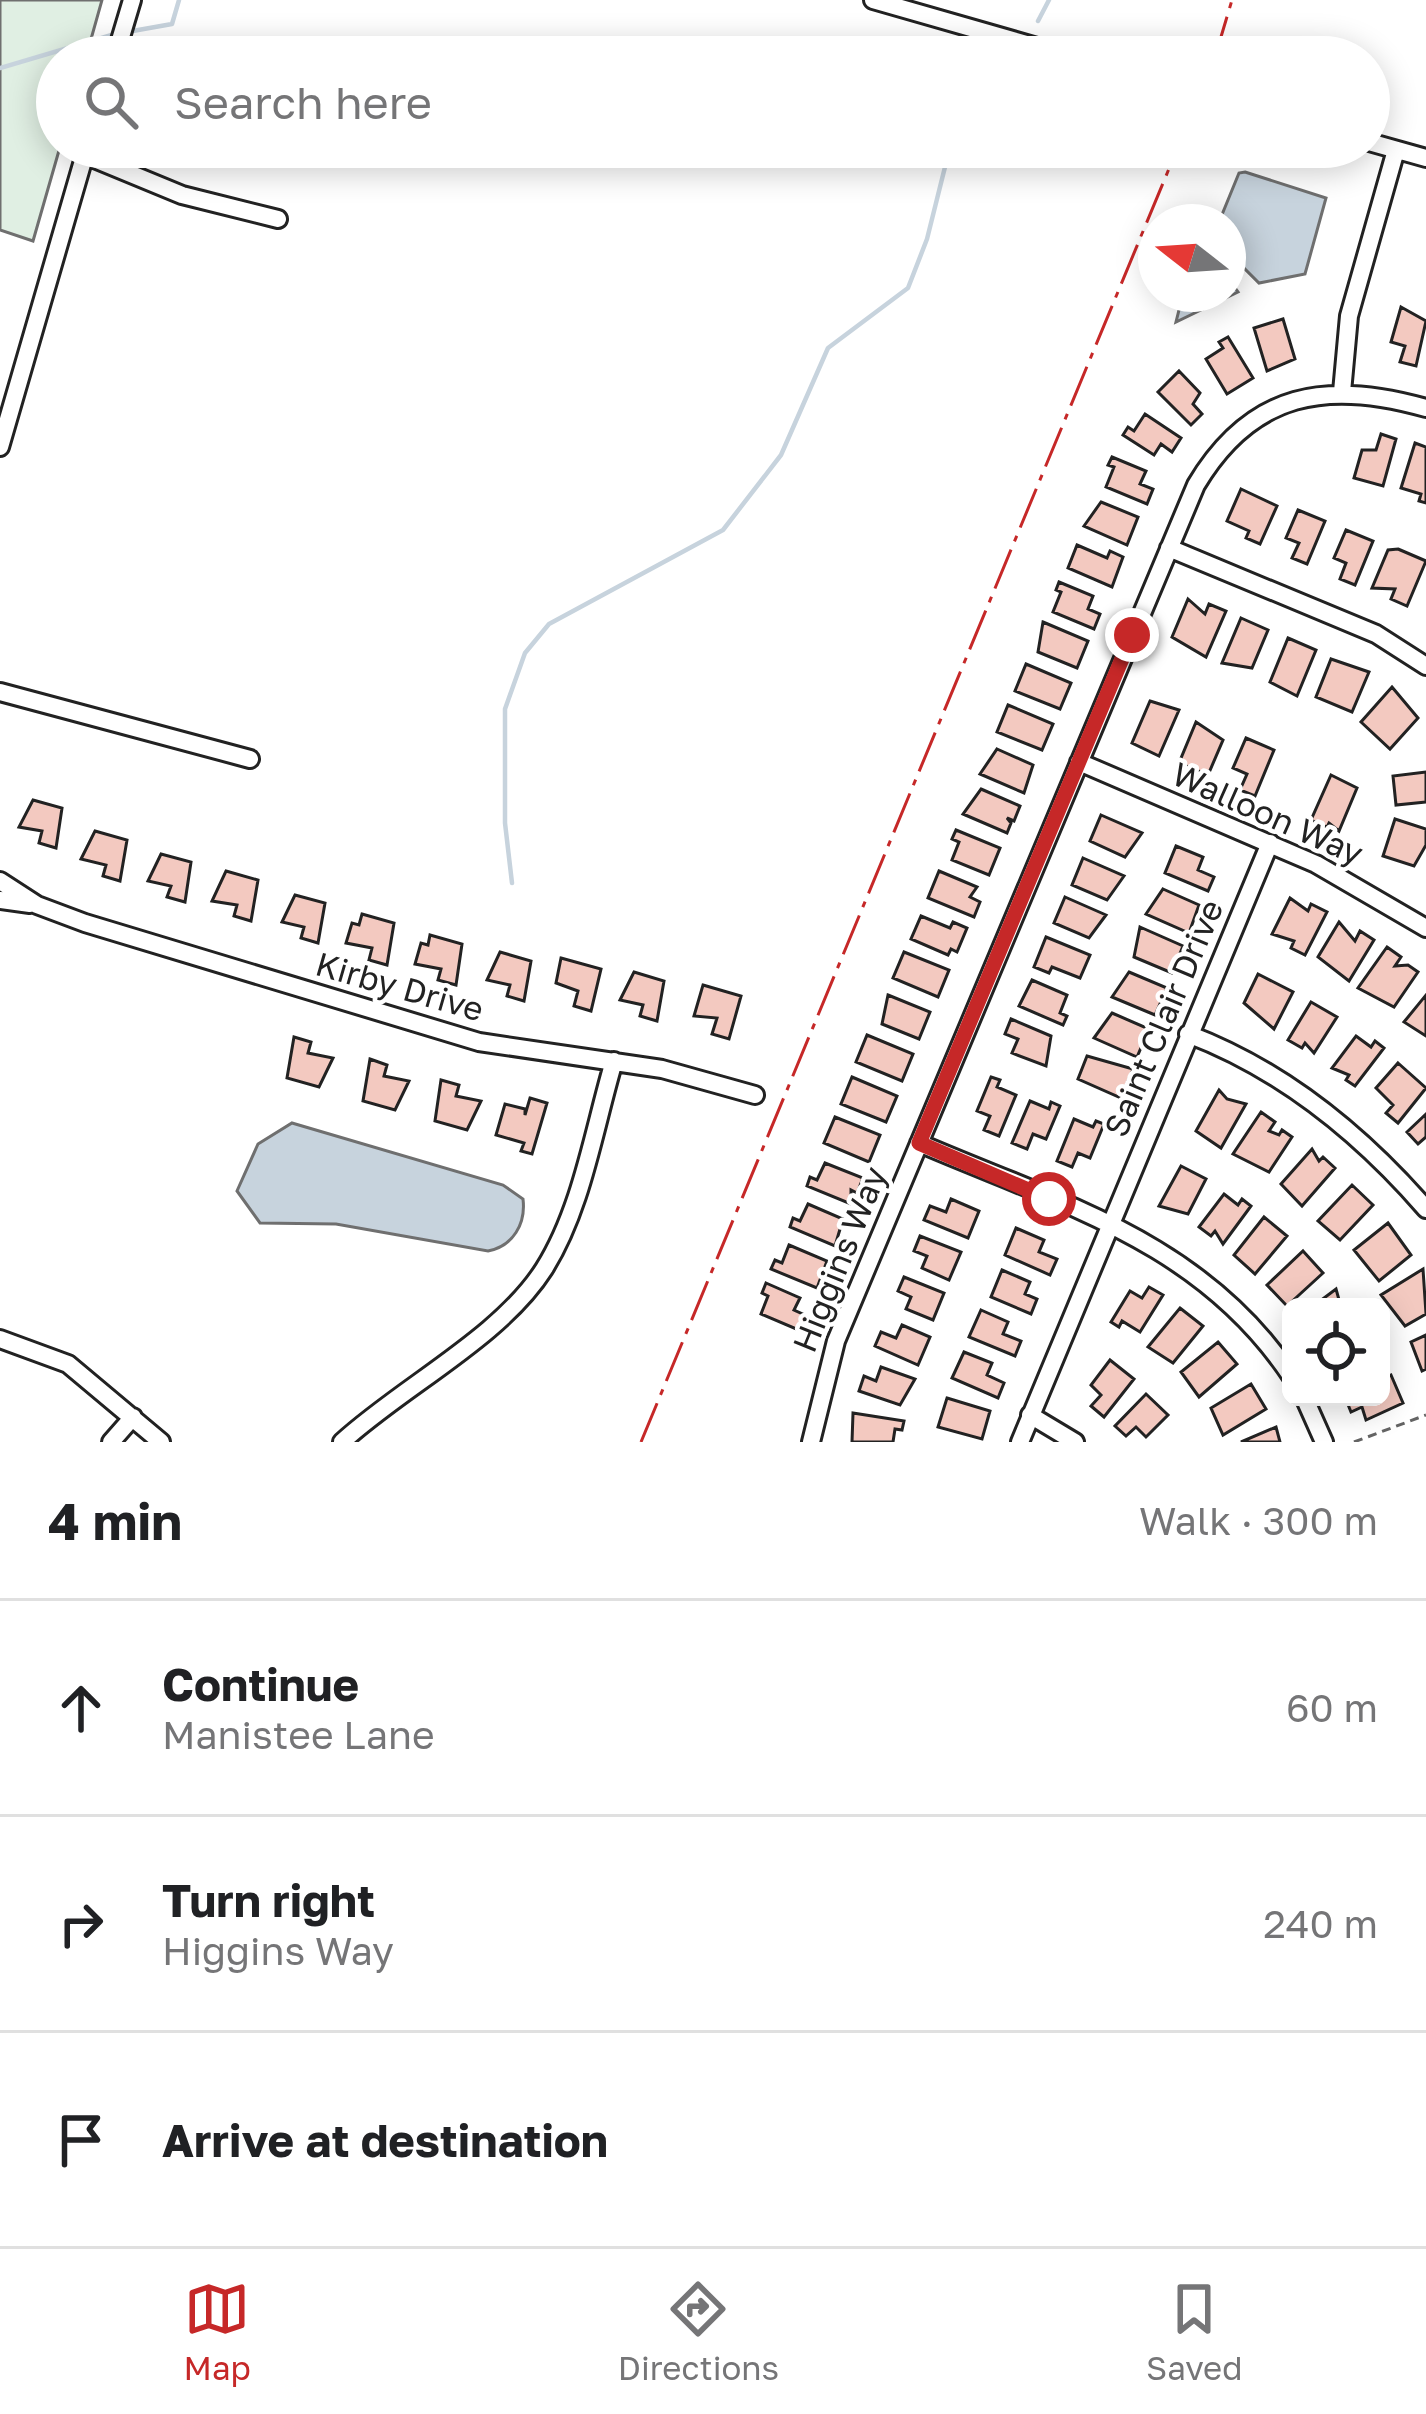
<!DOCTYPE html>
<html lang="en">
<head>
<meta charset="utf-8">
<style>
  :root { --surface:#fff; --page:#f2f2f2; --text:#202124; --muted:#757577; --line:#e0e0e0; --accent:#c62828 }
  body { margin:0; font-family:"Golos Text",sans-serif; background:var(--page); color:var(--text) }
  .controls { position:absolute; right:36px; bottom:36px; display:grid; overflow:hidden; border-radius:18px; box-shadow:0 6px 30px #0003 }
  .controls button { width:108px; height:108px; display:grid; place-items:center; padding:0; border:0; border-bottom:3px solid var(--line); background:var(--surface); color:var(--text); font:60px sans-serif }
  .compass { position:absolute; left:1138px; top:204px; width:108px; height:108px; border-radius:50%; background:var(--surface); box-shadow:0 6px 30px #0003; rotate:287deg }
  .stop { position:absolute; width:36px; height:36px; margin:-27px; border:9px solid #c62828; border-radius:50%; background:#fff }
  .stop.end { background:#c62828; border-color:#fff; box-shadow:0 3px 12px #0008 }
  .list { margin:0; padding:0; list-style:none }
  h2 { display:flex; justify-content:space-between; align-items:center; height:156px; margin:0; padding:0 48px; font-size:51px }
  h2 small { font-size:39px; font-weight:400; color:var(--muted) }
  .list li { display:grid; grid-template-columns:78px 1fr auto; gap:36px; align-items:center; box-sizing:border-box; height:216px; padding:0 48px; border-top:3px solid var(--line) }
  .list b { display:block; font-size:45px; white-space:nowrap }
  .list p { margin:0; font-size:39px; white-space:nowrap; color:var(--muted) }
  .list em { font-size:39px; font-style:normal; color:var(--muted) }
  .icon { flex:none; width:66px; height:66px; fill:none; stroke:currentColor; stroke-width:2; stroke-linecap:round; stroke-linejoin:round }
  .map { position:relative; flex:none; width:1426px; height:1442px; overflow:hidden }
  .search { position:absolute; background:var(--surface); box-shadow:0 6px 30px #0003; left:36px; right:36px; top:36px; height:132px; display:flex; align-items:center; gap:30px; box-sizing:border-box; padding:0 42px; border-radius:66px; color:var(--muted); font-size:45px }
  .sheet { height:804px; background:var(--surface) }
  nav { display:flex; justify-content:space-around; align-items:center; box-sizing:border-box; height:168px; border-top:3px solid var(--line); background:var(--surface); font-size:33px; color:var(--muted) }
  nav a { display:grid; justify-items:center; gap:6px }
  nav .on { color:var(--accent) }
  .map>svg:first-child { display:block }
  .green { fill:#e0efe3; stroke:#6f6f6f; stroke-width:3 }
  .water { fill:#c7d3dd; stroke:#6f6f6f; stroke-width:3 }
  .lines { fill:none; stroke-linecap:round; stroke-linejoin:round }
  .stream { stroke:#c7d3dd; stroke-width:4.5 }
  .building { fill:#f3c9c0; stroke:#222; stroke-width:3 }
  .minor-casing { stroke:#222; stroke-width:22 }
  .path { stroke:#646464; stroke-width:3; stroke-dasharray:9 6; stroke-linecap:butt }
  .minor { stroke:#fff; stroke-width:16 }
  .power { stroke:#c62828; stroke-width:3; stroke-dasharray:42 9 6 9; stroke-linecap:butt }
  .route { stroke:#c62828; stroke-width:15 }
  .labels { text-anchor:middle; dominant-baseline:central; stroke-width:9; stroke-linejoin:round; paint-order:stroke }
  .street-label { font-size:33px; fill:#222; stroke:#fff }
</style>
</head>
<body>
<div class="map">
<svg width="1426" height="1442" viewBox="0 0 1426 1442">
  <rect width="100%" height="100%" fill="#fff"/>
  <path class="green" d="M0,0H102L86,57H57L60,147L33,241L0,230Z"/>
  <path class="water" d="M1245,172L1326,198L1305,274L1259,283L1232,256L1228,222H1219L1239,173Z
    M1228,278L1238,292L1176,322L1183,294H1228Z
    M292,1123L503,1185L523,1199C526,1224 513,1246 488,1251L336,1224L260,1223L237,1191L258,1144Z"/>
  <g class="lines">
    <path class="stream" d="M1038,21L1049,0
      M127,32L172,24L179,0
      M0,68L115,34
      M512,883L505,823V709L525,653L549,624L723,530L781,455L828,348L908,288L927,239L950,147"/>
  </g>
  <path class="building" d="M1401,307L1426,321L1416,366L1400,362L1405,346L1391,342Z
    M1283,319L1295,359L1267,371L1254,328Z
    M1228,337L1253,378L1227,394L1206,359L1223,348L1219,342Z
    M1179,371L1200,393L1193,404L1202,414L1191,425L1158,392Z
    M1145,414L1181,438L1172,452L1161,444L1154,455L1123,435L1128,427L1134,431Z
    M1381,434L1396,439L1383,486L1354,478L1362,450H1376Z
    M1415,443L1426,447V503L1419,501L1421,494L1401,488Z
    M1112,457L1146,471L1140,484L1153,489L1147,504L1106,487L1114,467L1108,465Z
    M1241,489L1277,506L1260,544L1246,538L1249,531L1227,521Z
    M1101,502L1138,517L1127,545L1084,526Z
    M1298,510L1325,521L1307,564L1292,558L1299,543L1286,538Z
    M1346,530L1373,541L1355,585L1340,579L1346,563L1334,558Z
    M1077,545L1107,558L1110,551L1123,557L1112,587L1068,568Z
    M1398,549L1426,561L1407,606L1391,599L1395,589L1372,588L1388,550Z
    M1059,582L1093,596L1088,609L1100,614L1094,629L1053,612L1061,592L1056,590Z
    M1188,599L1205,614L1209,604L1226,611L1206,657L1172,637Z
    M1241,618L1268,630L1252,668L1222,663Z
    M1043,622L1088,641L1077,668L1038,652Z
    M1288,638L1316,650L1297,696L1270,682Z
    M1331,659L1369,672L1352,712L1316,697Z
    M1026,664L1071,683L1060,709L1015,691Z
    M1392,687L1418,718L1390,749L1361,722Z
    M1150,701L1179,710L1159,756L1132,743Z
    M1008,705L1053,724L1042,750L997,732Z
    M1196,722L1223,740L1208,775L1179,763Z
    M1246,738L1274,750L1255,796L1240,790L1247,774L1233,768Z
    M997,749L1033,765L1024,793L980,774Z
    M1426,772V802L1396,805L1393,776Z
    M1331,775L1357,788L1339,831L1329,823L1327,827L1311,820Z
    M981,789L1020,806L1014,821L1007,818L1011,823L1007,833L963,814Z
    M33,800L62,808L56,848L39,843L42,831L19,827Z
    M1101,815L1142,833L1125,857L1090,841Z
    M1395,819L1426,829V845L1414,866L1383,856Z
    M956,830L1000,848L989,875L952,860L959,842L952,839Z
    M95,831L127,840L120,881L103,876L106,865L81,859Z
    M1176,846L1203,857L1198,870L1214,877L1208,891L1165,873Z
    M161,854L191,862L185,902L167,897L171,886L148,881Z
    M1083,858L1124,876L1107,900L1072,885Z
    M226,871L258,880L251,921L234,916L237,905L212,901Z
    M939,871L977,887L970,897L980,902L974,917L928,898Z
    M1163,889L1199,905L1189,933L1146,914Z
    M295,895L325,903L318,943L301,938L304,927L282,922Z
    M1065,897L1106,915L1089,938L1054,923Z
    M1290,898L1308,911L1311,904L1327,912L1305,955L1291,948L1294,941L1272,934Z
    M362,914L394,923L387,965L369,960L372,948L346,943L352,923L359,925Z
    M921,916L950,928L953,922L967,928L957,952L951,949L948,955L911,939Z
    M1339,922L1355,941L1360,931L1374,940L1349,981L1318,957Z
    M1140,927L1183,946L1172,973L1134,957Z
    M430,935L462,944L456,985L438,980L441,969L415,964L421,943L428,945Z
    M1046,937L1090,955L1080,978L1052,967L1049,973L1034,967Z
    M1387,947L1401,957L1395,966L1408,965L1418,972L1394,1007L1358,988Z
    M500,952L531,961L524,1001L507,996L510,985L487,980Z
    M904,952L949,970L938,997L893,978Z
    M561,958L601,969L591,1011L574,1006L578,991L556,983Z
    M634,972L664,981L657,1021L640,1016L643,1005L620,1000Z
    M1129,972L1167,988L1155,1015L1112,997Z
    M1258,974L1293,992L1274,1029L1244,1003Z
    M1032,980L1067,995L1060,1013L1067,1016L1063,1025L1019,1006Z
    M703,985L741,996L729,1039L712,1034L717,1018L694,1016Z
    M888,995L930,1012L919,1039L882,1024Z
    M1426,995V1036L1404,1022Z
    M1311,1002L1337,1017L1314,1053L1305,1043L1302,1048L1288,1040Z
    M1112,1013L1149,1029L1137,1057L1094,1038Z
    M1011,1019L1051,1036L1046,1066L1012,1053L1018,1039L1005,1034Z
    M867,1035L913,1054L902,1081L856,1062Z
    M1356,1036L1371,1047L1375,1041L1384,1048L1355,1086L1346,1080L1349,1075L1332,1068Z
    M294,1037L311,1042L308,1053L333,1058L319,1087L287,1078Z
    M1087,1056L1133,1069L1121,1098L1078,1079Z
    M370,1059L387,1065L384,1076L409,1081L395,1110L363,1101Z
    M1398,1063L1426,1088L1398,1123L1386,1113L1393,1105L1376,1088Z
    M852,1077L897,1096L886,1122L841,1104Z
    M991,1077L1000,1080L997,1087L1016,1095L999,1136L984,1130L990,1116L977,1111Z
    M441,1080L459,1085L456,1096L481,1101L467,1130L435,1121Z
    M1219,1090L1227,1099L1246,1104L1221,1148L1196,1131Z
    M530,1098L547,1103L532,1154L521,1151L524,1143L496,1135L505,1104L525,1109V1115Z
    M1030,1101L1049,1109L1051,1102L1060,1106L1046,1139L1033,1134L1027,1149L1012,1143Z
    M1261,1112L1275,1122L1269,1131L1279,1135L1282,1130L1292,1137L1269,1172L1233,1154Z
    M1426,1114V1137L1418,1144L1407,1132Z
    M835,1117L880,1135L869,1162L824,1143Z
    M1074,1119L1093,1127L1096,1121L1104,1124L1090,1158L1078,1153L1072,1167L1057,1161Z
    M1312,1149L1319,1161L1323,1157L1335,1168L1302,1206L1281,1184Z
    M825,1163L863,1178L857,1193L851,1190V1204L807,1186L810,1177L817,1180Z
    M1181,1166L1206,1179L1188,1214L1159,1206Z
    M1352,1185L1373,1205L1340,1240L1318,1221Z
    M1224,1194L1238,1205L1242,1199L1251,1206L1223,1244L1215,1231L1211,1236L1199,1227Z
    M951,1199L979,1211L968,1238L924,1220L930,1206L946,1212Z
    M808,1204L843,1219L835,1246L790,1227L793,1218L800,1221Z
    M1264,1217L1287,1236L1255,1274L1234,1255Z
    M1388,1223L1411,1255L1379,1281L1354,1250Z
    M1016,1228L1044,1240L1039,1252L1057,1259L1050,1275L1005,1255Z
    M920,1236L961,1252L949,1280L922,1268L927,1256L914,1251Z
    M789,1245L827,1261L817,1288L771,1269L775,1260L782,1263Z
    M1303,1251L1323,1273L1287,1306L1267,1285Z
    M1423,1269L1426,1314L1405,1326L1381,1295Z
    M1002,1270L1030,1282L1025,1294L1037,1299L1031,1314L991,1297Z
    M904,1277L944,1293L933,1320L906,1309L911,1297L898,1291Z
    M766,1283L800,1298L794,1310L807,1316L801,1331L761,1314L768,1296L762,1293Z
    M1149,1287L1163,1295L1140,1332L1122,1321L1119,1327L1111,1322L1130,1291L1142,1298Z
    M1336,1289L1341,1307H1312Z
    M1180,1308L1203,1326L1173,1363L1148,1347Z
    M981,1310L1008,1322L1003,1334L1021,1341L1015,1356L969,1337Z
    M902,1325L930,1337L918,1365L875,1346L881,1332L896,1338Z
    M1426,1335V1369L1422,1371L1411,1342Z
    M1218,1342L1237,1364L1199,1397L1181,1372Z
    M964,1352L992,1363L987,1375L1004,1383L998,1398L952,1378Z
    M1110,1360L1134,1379L1104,1417L1091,1406L1101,1395L1091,1385Z
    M881,1367L915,1379L900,1405L859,1391L864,1376L876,1381Z
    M1391,1375L1403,1403L1366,1420L1362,1407L1351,1412L1345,1397H1381V1380Z
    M1251,1384L1266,1409L1223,1435L1211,1408Z
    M1146,1394L1168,1415L1146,1437L1136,1427L1126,1436L1115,1426Z
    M947,1398L990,1411L982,1439L938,1427Z
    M853,1413L904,1421L902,1430L895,1429L893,1442H852Z
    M1276,1427L1280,1442H1241Z"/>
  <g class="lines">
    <defs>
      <path id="minor" d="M873,0L1072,57
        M115,57L132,0
        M1369,142L1426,158
        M85,155L182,195L278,219
        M1342,392L1349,316L1396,150
        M0,447L87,147
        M1169,548L1376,634L1426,666
        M0,692L250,759
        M1079,762L1316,864L1426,928
        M0,881L37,905L85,923L479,1042L662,1069L755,1095
        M0,900L30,904
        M1188,1034C1283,1070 1360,1133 1426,1209
        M919,1143C1060,1204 1201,1241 1291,1376
        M0,1339L68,1364L161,1442
        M1304,1397L1324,1442
        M1030,1415L1075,1442
        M111,1442L133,1417
        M342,1442C403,1386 500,1338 544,1269C582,1209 594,1128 614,1061
        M811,1442L836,1341L1196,485C1252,391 1328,380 1426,408
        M1020,1442L1270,843"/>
    </defs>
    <use href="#minor" class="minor-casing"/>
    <path class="path" d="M1354,1442L1426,1415"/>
    <use href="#minor" class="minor"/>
    <path class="power" d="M1215,57L1232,0
      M641,1442L1178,147"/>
  </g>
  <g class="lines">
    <path class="route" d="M1049,1199L919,1143L1132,635"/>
  </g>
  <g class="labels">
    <g class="street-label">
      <text transform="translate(1268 813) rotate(24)">Walloon Way</text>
      <text transform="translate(400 986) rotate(16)">Kirby Drive</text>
      <text transform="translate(1163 1018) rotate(-67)">Saint Clair Drive</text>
      <text transform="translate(839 1259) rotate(-68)">Higgins Way</text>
    </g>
  </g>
</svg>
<div class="controls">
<button><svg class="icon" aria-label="locate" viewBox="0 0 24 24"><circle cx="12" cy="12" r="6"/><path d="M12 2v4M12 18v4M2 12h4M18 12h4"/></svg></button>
</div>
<svg class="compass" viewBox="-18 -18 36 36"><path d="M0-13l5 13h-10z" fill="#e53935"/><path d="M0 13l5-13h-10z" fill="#757577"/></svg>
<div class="stop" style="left:1049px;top:1199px"></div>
<div class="stop end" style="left:1132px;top:635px"></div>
<div class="search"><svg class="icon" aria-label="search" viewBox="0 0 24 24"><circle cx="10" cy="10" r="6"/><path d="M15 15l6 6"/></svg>Search here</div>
</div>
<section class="sheet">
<h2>4 min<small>Walk · 300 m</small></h2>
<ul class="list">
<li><svg class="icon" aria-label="ahead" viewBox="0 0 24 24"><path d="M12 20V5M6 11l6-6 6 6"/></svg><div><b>Continue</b><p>Manistee Lane</p></div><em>60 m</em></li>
<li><svg class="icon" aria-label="right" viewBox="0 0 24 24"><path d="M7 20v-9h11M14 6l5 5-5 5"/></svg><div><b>Turn right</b><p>Higgins Way</p></div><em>240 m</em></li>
<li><svg class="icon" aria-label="arrive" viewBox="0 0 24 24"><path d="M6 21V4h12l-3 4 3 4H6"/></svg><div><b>Arrive at destination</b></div></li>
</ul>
</section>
<nav>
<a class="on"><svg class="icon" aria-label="map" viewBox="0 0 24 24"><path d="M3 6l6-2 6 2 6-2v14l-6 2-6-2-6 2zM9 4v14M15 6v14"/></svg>Map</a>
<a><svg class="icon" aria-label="directions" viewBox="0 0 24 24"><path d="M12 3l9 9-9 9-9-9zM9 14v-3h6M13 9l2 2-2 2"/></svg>Directions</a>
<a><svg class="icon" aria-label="saved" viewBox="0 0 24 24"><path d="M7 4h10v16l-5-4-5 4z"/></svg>Saved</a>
</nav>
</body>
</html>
